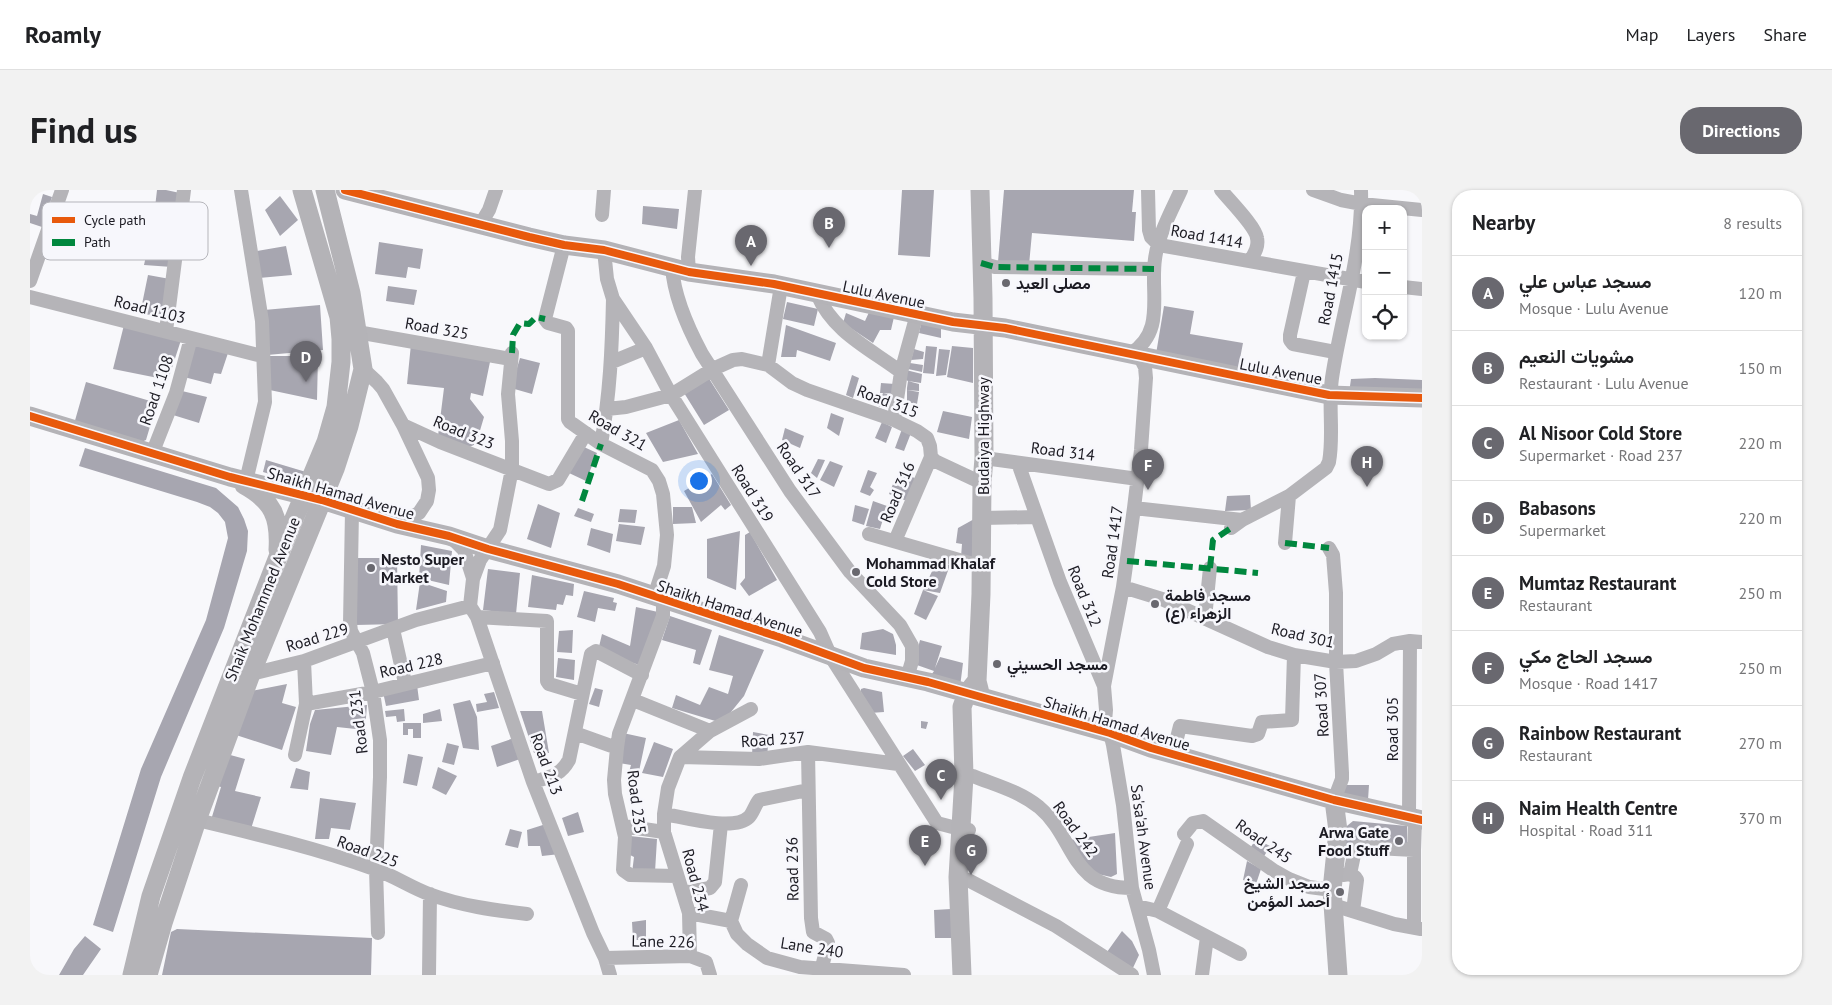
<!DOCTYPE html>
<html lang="en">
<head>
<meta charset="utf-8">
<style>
  :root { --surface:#fff; --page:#f2f2f2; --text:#202124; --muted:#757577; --line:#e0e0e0; --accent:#69686f }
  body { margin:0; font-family:"PT Sans",Vazirmatn,sans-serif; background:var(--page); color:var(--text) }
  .controls { position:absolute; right:15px; top:15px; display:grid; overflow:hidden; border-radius:10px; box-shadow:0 1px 4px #0004 }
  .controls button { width:45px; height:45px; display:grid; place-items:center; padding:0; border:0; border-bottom:1px solid var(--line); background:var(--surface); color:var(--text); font:25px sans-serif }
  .you { position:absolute; left:668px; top:290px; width:18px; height:18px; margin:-12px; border:4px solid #fff; border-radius:50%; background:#1a73e8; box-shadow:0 0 0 8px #1a73e833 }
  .badge { display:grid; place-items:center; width:32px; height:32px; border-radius:50%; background:var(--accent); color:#fff; font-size:16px; font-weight:700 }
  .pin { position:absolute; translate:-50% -41px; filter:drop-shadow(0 1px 2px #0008) }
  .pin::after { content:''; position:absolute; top:26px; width:18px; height:15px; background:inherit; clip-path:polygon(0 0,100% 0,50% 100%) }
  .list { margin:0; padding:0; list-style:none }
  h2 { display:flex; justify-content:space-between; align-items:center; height:65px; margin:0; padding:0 20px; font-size:21px }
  h2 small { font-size:16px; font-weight:400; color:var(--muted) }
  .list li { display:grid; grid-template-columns:32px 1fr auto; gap:15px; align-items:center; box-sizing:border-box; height:75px; padding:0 20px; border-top:1px solid var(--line) }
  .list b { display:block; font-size:19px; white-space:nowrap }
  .list p { margin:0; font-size:16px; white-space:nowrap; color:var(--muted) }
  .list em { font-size:16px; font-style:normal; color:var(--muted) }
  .icon { flex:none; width:28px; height:28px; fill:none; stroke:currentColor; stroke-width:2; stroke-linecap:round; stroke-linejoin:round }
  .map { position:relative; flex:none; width:1392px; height:785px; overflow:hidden; border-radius:20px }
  header { display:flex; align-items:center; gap:30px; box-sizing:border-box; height:70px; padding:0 25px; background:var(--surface); border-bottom:1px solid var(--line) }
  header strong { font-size:24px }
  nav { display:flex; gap:28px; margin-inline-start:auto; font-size:18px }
  .intro { display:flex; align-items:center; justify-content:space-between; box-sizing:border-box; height:120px; padding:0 30px }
  h1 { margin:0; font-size:35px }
  .button { padding:12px 22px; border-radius:20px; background:var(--accent); color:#fff; font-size:18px; font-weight:700 }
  main { display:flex; gap:30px; padding:0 30px }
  aside { flex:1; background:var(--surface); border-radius:20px; box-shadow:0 1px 4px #0004 }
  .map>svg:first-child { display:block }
  .building { fill:#a7a6b0 }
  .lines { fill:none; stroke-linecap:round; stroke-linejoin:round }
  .street { stroke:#b5b4b8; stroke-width:14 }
  .secondary { stroke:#b4b3b7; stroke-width:19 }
  .quiet { stroke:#00873e; stroke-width:6; stroke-dasharray:12 6; stroke-linecap:butt }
  .cycleway-casing { stroke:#f7f7fc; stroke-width:11 }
  .cycleway { stroke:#e8590c; stroke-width:8 }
  .poi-dot { fill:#69686f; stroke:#f7f7fc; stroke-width:2 }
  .labels { text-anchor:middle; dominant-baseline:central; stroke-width:5; stroke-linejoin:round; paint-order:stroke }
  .street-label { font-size:16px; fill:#1c1b23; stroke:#f7f7fc }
  .poi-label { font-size:16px; font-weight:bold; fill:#1c1b23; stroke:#f7f7fc; text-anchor:start }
  .key { fill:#f7f7fc; stroke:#b5b5bb; stroke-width:1 }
  .key-label { font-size:14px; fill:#1c1b23 }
</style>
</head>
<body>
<header>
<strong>Roamly</strong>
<nav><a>Map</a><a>Layers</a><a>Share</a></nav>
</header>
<div class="intro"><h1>Find us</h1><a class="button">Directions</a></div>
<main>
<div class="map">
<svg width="1392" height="785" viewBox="0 0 1392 785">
  <rect width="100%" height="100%" fill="#f8f8fb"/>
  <path class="building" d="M127,0H136L150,3L142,77L114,75L123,35Z
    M872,0H904L900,67L868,65Z
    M974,0H1104L1102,22H1106L1104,51L1002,43L999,75L968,72Z
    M13,4L22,7L12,37L0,33V24L7,26Z
    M250,6L268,30L250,46L235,20Z
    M613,16L649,19L647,39L612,34Z
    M349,52L393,59L390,79L378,77L376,88L345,84Z
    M256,56L262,85L229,88L227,61Z
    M118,85L140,89L136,126L110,124Z
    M358,96L387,100L384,115L356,111Z
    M757,112L788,119L784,136L753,129Z
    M290,115L293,160L237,165L234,120Z
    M1134,116L1164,121L1160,144L1213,153L1208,179L1126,164Z
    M840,120L864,127L861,140H850L843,153L813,133L816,123L835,131Z
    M892,130L911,134V148L889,143Z
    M94,135L151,150L138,190L83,179Z
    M756,135L806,153L800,171L767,160L766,167H751Z
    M163,150L198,163L191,184L184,183L181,194L154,187Z
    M381,154L461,167L453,206L441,203L440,209L454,227L446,254L435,259L408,246L414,198L377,194Z
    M896,156L907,157L904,184L893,183Z
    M922,156L943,158V193L917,187Z
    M884,159L894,162L893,169L881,170Z
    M909,159L920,160L916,185L906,186Z
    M234,166H288L287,210L235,199Z
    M490,168L510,173L502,204L481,198Z
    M880,173L893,175L892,182L878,179Z
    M876,180L892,184L891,193L878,191L889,194V201L877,200L889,202L887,214L877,212V198L878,191L876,190Z
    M822,185L829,188L823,208L816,205Z
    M678,187L699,220L674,235L651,198Z
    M1345,188L1392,190V204L1319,203L1321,189Z
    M56,192L127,213L116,250L109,253L44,234Z
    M851,193L865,194L864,204L853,203L864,206L861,220L848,216L853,203H850Z
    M152,201L177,207L169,233L143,225Z
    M913,221L942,227L939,249L907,242Z
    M801,223L814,228L809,246L797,238Z
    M649,230L668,264L633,272L616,243Z
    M852,232L862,237L856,253L845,248Z
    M755,238L774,246L770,258L752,250Z
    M872,239L881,243L874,261L865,258Z
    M554,257L567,263L556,291L539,283Z
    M55,258L186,298L208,317L214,329L218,341L217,361L194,438L131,587L83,742L63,735L111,579L176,430L198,348L195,332L188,323L180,317L167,312L49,276Z
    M788,269L795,270L787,288L781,283Z
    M236,270L276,282L273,294L233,282Z
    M800,271L813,276L804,297L790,290Z
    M838,280L847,283L840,297L844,300L840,306L830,302Z
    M682,284L701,315L695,320L691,315L671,332L654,301Z
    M872,284L885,288L877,311L859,304L865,289L872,290Z
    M1220,305L1221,320L1195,321L1197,306Z
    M843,311L857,316L850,339L836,336Z
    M508,314L530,323L521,358L497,349Z
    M825,315L839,319L834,335L822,331Z
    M643,317H662L666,333L643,334Z
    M548,318L564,324L561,332L544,326Z
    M590,319L607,320L605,333L588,332Z
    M946,328L947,367H931L932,354L926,353L928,338Z
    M589,334L615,337L611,355L586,351Z
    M561,338L583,344L580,363L557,355Z
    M710,341L706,400L677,388V349Z
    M720,342L747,390L719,406L710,394L715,388V345Z
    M391,355L422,361L419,395L389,388Z
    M325,368H367L368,434L326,435Z
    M907,371L920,375L910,403L893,400Z
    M458,379L490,383L486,424L453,420Z
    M502,385L544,394L543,406L536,405L533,415L527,414L526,420L498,417Z
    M390,392L417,401L416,412L386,420Z
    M893,400L908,406L896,430L884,424Z
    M554,401L584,408L583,412L587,413L585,421L568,418L565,432L547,427Z
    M606,417L628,422L609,475L568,461L572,444L600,456Z
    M640,426L682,440L670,475L663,473L666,460L632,450Z
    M853,439L863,444L866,455V465L830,459L832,443Z
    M543,440L542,463L527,462L529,441Z
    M689,445L734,460L714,506L692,533L642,518L646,505L670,515L679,497L698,504L703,486L679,480Z
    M890,450L912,456L905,478L910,467L933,473L930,497L899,488L904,481L884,474Z
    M528,468L545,470L544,490L526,487Z
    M257,494L252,513L266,517L252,560L206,545L221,501Z
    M387,495L389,510L356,516L353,502Z
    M565,498L573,500L569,517L559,514Z
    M834,498L852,502L854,522L840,523L831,502V499Z
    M464,502L469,518L447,522L446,514L457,512L454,504Z
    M440,510L447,527L449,560L433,558L423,514Z
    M337,515L335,540L307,537L301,565L276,561L280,534L285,520Z
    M374,519L375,531L367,532L366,526L356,527L355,521Z
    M410,519L412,531L393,533V524Z
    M490,521H512L519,563H504Z
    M891,531L898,532L896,539L891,538Z
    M373,533H391V548H383V539H378V545H373Z
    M723,542L739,545L737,567L722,566Z
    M593,543L616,548L608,586L599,582L601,575L589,573Z
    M484,548L490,569L467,577L461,556Z
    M624,552L643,559L633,587L612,583Z
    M417,553L429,556L424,575L412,572Z
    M883,559L895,575L885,581L873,566Z
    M193,563L215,569L205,601L231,607L220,642L181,630L191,597L183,595Z
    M378,564L393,567L387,596L373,593Z
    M408,577L427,586L416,605L402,598Z
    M266,578L280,582L278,600L260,598Z
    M1313,595H1339L1338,610L1312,603Z
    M290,608L326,613L320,640L301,638L299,649H285Z
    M548,622L554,642L538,646L532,628Z
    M1323,631L1377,636V659L1317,656L1316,659L1311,657L1312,640Z
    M516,634L530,664L512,666L510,656H498L497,640Z
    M480,639L492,642L488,658L475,655Z
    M1085,643L1087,684L1081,687L1059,682L1039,650Z
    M600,646L627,649L625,682L602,683L604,667L596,663Z
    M1226,649L1240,656L1232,670L1219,660Z
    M1217,671L1231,679L1226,694L1213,690Z
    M921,719L922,748H905L904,720Z
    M616,730V750H603L602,732Z
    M147,739L342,748L341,785H132L141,742Z
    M1092,741L1102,751L1109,765L1102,780L1077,762Z
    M55,746L71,759L53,785H29L44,759Z"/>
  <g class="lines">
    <path class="street" d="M211,0L232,131L235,212L216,291
      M1118,0L1119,40L1121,47L1129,55L1336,92
      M1191,0C1199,10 1226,37 1227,48C1229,57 1224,64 1220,71
      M1283,0L1311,10L1332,14L1392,20
      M572,25L574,0
      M450,35L459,20L466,0
      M534,55L515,129L518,133L536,138L538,141V229L540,232L571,254L622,280L629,291L633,304L637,345L634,376L624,407
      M574,60L577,89L583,109L616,158L641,205L790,442L801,467L907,633L930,639L939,640
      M951,73L965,77L1124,79
      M642,77C644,107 658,138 672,164L760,301L820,382L870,435L882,456V471L877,488
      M659,82L658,67L665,0
      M1274,82L1260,145V150L1263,154L1305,162
      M0,91L32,0
      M1373,97L1392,99
      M787,104C803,142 839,158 871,182L864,230
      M0,107L232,166
      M136,141L154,0
      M327,142L481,169
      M482,163L478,204L482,251V279L470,340L450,370L443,389L440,416L447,427L503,592L563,743L575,768L580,785
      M1100,164C1136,142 1120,104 1125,69C1128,45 1141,22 1151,0
      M582,172L616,158
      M738,175L751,96
      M333,179L347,192L353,199L373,235L398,288L399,300L397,311L389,323L367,334
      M871,182L887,124
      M577,219L596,217L641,205L683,179L703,170L712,169L738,175L762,193L777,200L864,230L887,241L897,248L900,256L901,267L905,271L952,293
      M373,235L410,252L519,294L528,290L556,243
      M571,254C580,205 582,158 583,109
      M122,264L146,203L161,148
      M954,268L1108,289
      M988,273L1030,392L1074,496
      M1104,318L1212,330
      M322,321L320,433L321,441L333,463L343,502L350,550V587L346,679L348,743
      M952,328L1007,327
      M1201,338L1212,330L1259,306L1296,278L1299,272C1304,245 1298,216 1302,188C1311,127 1333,63 1331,0
      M839,344L950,376
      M422,348L434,360L443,388
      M865,351L901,267
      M1255,353L1259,306
      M1299,358L1303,365L1306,403V472L1312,583V589L1304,610
      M1093,397L1132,409L1238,457L1264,465L1306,472L1326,471L1346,464L1363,454L1380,451L1392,452
      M633,409V426L589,544L587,558L584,590L585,604L595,647L593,680L600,685L647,686
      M447,427L517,431V491L519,494L552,504
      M1175,428L1180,378
      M363,439L375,493
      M221,484L274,471L386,430L440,416
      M603,510L680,541
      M276,514L343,502L463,473
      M1071,541L1075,531L1076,520L1074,496L1093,397L1104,318L1111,260L1116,188L1115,177L1110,167
      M545,543L587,558
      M1080,543L1083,555L1093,615L1102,698L1119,760L1124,785
      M778,562L781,728L783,742L796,749L798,753L790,785
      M1143,564L1150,536L1222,546L1228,544L1232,532L1262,530L1264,465
      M265,565L276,514L274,471
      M650,567L729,569L778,562L868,574
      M934,586H943C965,595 989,601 1009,617C1046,648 1039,698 1102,698
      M503,592C520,587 530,586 539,570L561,464L566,461L612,485
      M634,624C653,627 704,642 719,627C723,623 725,615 729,610L778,600
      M1379,627L1380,451
      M167,630C226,644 286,658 344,679C363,685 380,697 399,704C431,716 464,720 497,724
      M593,636L634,642
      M1154,644L1163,633L1173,631L1243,680L1259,689L1279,697L1302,700
      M1320,684L1325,660L1327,657L1384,660
      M1313,685L1320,684L1325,687L1327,690L1323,721
      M928,687L938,690L1026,736L1102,785
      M653,703L680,698L685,692L691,634
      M1303,715L1364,734L1391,739
      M1107,716L1128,721L1210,764
      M1128,721L1157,654
      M659,723L701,731L707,744L717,754L737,768L770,777L874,785
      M701,731L711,695
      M1384,737V660L1385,629
      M660,766L659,723L634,642V624L638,598L650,567L680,541L721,519
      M575,768L660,766L676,772L680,785
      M399,785L400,704
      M1172,785L1177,747"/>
    <path class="secondary" d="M315,0L499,47L534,55L574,60L659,82L744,94L923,132L975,138L1299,205L1392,208
      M950,0L953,108L954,268L952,293L951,404L947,491L951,507
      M0,226L200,287L292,310L367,334L419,346L458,359L588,394L752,448L834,478L898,492L951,507L1080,543L1121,558L1304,610L1392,630
      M214,295C243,311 250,327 248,360
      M1304,610L1308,641L1302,700L1308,785
      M102,785L121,706L162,588L248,367L296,252L306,217L311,172V149L309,127L272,0
      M118,785L133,733L167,630L221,484L305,279L319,236L333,179L321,103L295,0
      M932,785L928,687L934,586L932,517L937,503L945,493"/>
    <path class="quiet" d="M951,73L965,77L1124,79
      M482,163L483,145L490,133L499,134L506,127L515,129
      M552,311L571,254
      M1255,353L1299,358
      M1097,371L1228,383
      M1180,378L1183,350L1201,338"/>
    <defs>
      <path id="cycleway" d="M315,0L499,47L534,55L574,60L659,82L744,94L923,132L975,138L1299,205L1392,208
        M0,226L200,287L292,310L367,334L419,346L458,359L588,394L752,448L834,478L898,492L951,507L1080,543L1121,558L1304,610L1392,630"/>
    </defs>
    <use href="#cycleway" class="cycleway-casing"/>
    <use href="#cycleway" class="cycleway"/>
  </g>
  <g class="poi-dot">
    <circle cx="976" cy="93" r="5"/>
    <circle cx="341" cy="378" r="5"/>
    <circle cx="826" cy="382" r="5"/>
    <circle cx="1125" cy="414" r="5"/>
    <circle cx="967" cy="474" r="5"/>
    <circle cx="1369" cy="651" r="5"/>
    <circle cx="1310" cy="702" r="5"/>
  </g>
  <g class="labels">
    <g class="street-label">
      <text transform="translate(1177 46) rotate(10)">Road 1414</text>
      <text transform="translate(1300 99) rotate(-79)">Road 1415</text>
      <text transform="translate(854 104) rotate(12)">Lulu Avenue</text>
      <text transform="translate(120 119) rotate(14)">Road 1103</text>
      <text transform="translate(407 138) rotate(10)">Road 325</text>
      <text transform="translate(1251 181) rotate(11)">Lulu Avenue</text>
      <text transform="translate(126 200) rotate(-71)">Road 1108</text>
      <text transform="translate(858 211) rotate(21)">Road 315</text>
      <text transform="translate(588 240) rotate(30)">Road 321</text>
      <text transform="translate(434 242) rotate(22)">Road 323</text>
      <text transform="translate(953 246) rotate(-90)">Budaiya Highway</text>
      <text transform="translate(1033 261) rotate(7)">Road 314</text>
      <text transform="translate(769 280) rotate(56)">Road 317</text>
      <text transform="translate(867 302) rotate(-67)">Road 316</text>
      <text transform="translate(311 303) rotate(16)">Shaikh Hamad Avenue</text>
      <text transform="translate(723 303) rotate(58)">Road 319</text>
      <text transform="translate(1082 352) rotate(-82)">Road 1417</text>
      <text transform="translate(1055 406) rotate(68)">Road 312</text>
      <text transform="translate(232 409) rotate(-68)">Shaik Mohammed Avenue</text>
      <text transform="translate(700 418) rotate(18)">Shaikh Hamad Avenue</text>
      <text transform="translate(1273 445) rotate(13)">Road 301</text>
      <text transform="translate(287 447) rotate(-17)">Road 229</text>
      <text transform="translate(381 475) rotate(-13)">Road 228</text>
      <text transform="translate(1291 515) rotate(-93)">Road 307</text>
      <text transform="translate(328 532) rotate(-97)">Road 231</text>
      <text transform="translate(1087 533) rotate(17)">Shaikh Hamad Avenue</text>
      <text transform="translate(1362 539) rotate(-90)">Road 305</text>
      <text transform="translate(743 549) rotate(-4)">Road 237</text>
      <text transform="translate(517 574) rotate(70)">Road 213</text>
      <text transform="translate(607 612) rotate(83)">Road 235</text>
      <text transform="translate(1046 639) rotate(54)">Road 242</text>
      <text transform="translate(1114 647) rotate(82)">Sa'sa'ah Avenue</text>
      <text transform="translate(1234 651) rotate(35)">Road 245</text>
      <text transform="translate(338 661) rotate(20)">Road 225</text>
      <text transform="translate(762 679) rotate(-91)">Road 236</text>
      <text transform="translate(666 690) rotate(75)">Road 234</text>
      <text transform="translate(633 751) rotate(1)">Lane 226</text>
      <text transform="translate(782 757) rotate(9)">Lane 240</text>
    </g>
    <g class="poi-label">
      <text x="986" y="93">مصلى العيد</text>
      <text x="351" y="369">Nesto Super<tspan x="351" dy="18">Market</tspan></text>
      <text x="836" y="373">Mohammad Khalaf<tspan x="836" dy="18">Cold Store</tspan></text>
      <text x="1135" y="405">مسجد فاطمة<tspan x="1135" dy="18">الزهراء (ع)</tspan></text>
      <text x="977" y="474">مسجد الحسيني</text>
      <text x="1359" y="642" text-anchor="end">Arwa Gate<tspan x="1359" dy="18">Food Stuff</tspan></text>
      <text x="1300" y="693" text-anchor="end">مسجد الشيخ<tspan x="1300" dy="18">أحمد المؤمن</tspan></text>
    </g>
  </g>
  <rect x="12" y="12" width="166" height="58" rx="8" class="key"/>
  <rect x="22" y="27" width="23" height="6" fill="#e8590c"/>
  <rect x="22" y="49" width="23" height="7" fill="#00873e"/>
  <g class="key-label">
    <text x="54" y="35">Cycle path</text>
    <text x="54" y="57">Path</text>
  </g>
</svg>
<div class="controls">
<button>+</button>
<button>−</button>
<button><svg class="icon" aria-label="locate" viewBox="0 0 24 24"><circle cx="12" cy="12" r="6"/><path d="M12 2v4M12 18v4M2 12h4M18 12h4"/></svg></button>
</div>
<div class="you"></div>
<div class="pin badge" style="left:721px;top:76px">A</div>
<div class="pin badge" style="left:799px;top:58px">B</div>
<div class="pin badge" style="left:911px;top:610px">C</div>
<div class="pin badge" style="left:276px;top:192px">D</div>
<div class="pin badge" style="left:895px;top:676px">E</div>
<div class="pin badge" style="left:1118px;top:300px">F</div>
<div class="pin badge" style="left:941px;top:685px">G</div>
<div class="pin badge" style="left:1337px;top:297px">H</div>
</div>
<aside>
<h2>Nearby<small>8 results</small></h2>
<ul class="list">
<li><span class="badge">A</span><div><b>مسجد عباس علي</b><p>Mosque · Lulu Avenue</p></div><em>120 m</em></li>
<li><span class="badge">B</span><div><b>مشويات النعيم</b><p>Restaurant · Lulu Avenue</p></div><em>150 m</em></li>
<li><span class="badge">C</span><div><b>Al Nisoor Cold Store</b><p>Supermarket · Road 237</p></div><em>220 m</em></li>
<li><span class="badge">D</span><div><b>Babasons</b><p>Supermarket</p></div><em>220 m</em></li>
<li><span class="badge">E</span><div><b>Mumtaz Restaurant</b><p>Restaurant</p></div><em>250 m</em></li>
<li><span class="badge">F</span><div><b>مسجد الحاج مكي</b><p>Mosque · Road 1417</p></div><em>250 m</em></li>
<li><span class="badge">G</span><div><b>Rainbow Restaurant</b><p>Restaurant</p></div><em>270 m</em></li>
<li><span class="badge">H</span><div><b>Naim Health Centre</b><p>Hospital · Road 311</p></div><em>370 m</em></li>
</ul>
</aside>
</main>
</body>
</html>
